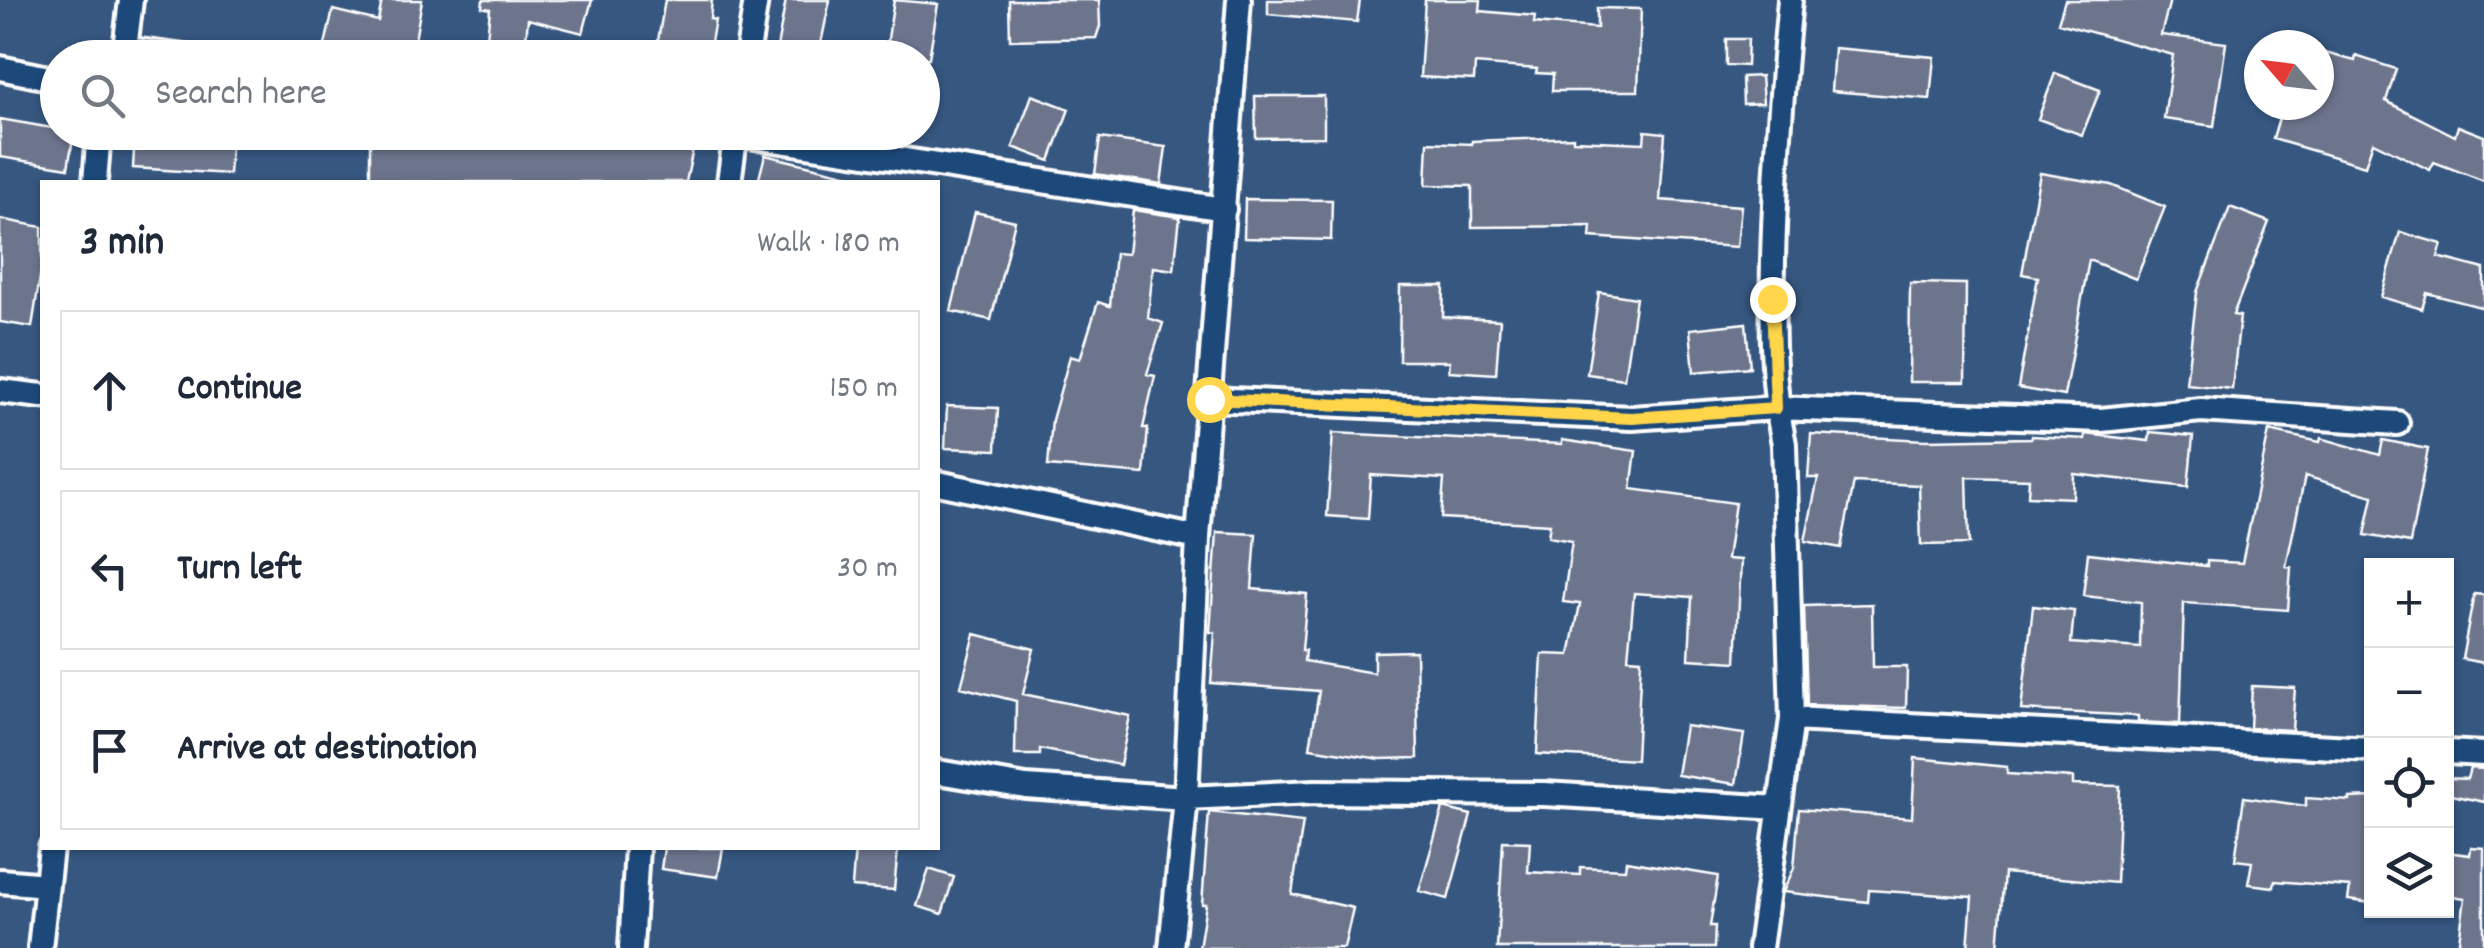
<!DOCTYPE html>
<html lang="en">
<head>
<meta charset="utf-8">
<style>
  :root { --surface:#fff; --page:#f6f6f7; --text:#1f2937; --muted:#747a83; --line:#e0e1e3 }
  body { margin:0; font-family:Dekko,sans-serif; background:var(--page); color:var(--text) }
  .controls { position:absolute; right:30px; bottom:30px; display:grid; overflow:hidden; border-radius:0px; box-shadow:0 2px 8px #0004 }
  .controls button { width:90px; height:90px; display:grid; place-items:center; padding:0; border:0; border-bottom:2px solid var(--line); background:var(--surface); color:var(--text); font:50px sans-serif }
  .compass { position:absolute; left:2244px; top:30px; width:90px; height:90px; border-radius:50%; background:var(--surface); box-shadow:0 2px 8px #0004; rotate:298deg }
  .stop { position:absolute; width:30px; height:30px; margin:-22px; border:8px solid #ffd54a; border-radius:50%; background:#fff }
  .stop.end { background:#ffd54a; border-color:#fff; box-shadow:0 2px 10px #0008 }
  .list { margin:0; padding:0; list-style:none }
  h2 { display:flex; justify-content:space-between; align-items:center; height:130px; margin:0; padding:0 40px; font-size:42px }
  h2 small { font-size:32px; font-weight:400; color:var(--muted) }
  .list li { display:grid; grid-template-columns:65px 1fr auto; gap:30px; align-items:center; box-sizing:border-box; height:160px; margin:0 20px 20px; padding:0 20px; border:2px solid var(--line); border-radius:0px }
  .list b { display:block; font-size:38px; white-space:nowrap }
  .list em { font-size:32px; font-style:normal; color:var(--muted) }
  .icon { flex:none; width:55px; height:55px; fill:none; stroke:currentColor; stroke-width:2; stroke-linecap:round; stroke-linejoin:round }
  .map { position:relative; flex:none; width:2484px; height:948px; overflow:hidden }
  .search { position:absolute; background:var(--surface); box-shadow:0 2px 8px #0004; left:40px; top:40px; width:900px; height:110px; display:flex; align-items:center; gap:25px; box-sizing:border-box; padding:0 35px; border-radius:55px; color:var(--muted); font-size:38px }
  .panel { position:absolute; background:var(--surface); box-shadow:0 2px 8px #0004; left:40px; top:180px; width:900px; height:670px; border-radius:0px }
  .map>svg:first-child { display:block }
  .building { fill:#6d758d; stroke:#fff; stroke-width:2.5 }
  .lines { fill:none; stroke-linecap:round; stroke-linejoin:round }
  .street-casing { stroke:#fff; stroke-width:30 }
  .street { stroke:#1f4a7a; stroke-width:22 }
  .route { stroke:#ffd54a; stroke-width:12 }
</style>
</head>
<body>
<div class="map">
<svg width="2484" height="948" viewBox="0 0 2484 948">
  <rect width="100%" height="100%" fill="#365780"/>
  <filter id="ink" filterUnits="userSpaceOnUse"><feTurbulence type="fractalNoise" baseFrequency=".01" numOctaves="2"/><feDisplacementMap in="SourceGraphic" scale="20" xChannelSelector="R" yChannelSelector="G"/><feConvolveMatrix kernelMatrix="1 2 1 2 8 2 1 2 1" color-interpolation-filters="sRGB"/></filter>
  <g filter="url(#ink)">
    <path class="building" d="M382,0H422L412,58H322L333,10L378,21Z
      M483,0H592L583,33L528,19L524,58H485L490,9L482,7Z
      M665,0H712L710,19L715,20L708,58H655Z
      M786,0H830L818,58H775Z
      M894,0L938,4L929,58H885Z
      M1009,0H1099L1100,26L1096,38L1010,40Z
      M1268,0H1360L1357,22L1268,14Z
      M1425,0H1481L1480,11L1535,16L1534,23L1597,28V8L1641,9L1638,91H1552L1553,74L1536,73L1537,69L1475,64L1474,80L1420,77Z
      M2065,0H2170L2161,35L2226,43L2214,126L2164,119L2173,55L2058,23Z
      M1726,39H1748L1747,66L1726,65Z
      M1834,48L1934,57L1930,99L1831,91Z
      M2325,53L2355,61L2356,56L2396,69L2386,101L2455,136L2458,126L2484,136V181L2434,162L2430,170L2373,142L2365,166L2273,139L2283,105H2319V55L2324,56Z
      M2055,73L2100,90L2082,135L2038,119Z
      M1761,76L1763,103L1743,104L1742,77Z
      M1032,95L1069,109L1050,161L1013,147Z
      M1255,96H1324V137L1256,138Z
      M0,119L58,129V132H74L68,168L0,157Z
      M1645,131L1665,133L1660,200L1741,206L1737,247L1590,237L1591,226L1472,227V186L1426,185L1428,142L1472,144V141L1573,137V140L1644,143Z
      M135,132L232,134L229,174L133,168Z
      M393,132L481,137L482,132H618L693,149L686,182H370V139H391Z
      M1100,138L1166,147L1161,184L1095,174Z
      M765,155L849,175L848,182H758Z
      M2040,173L2111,185L2165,207L2136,279L2089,260L2064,396L2018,388L2038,277L2022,274Z
      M1245,199L1332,200L1331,240L1244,238Z
      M2230,207L2269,222L2233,315L2240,316L2232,389L2186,384L2197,292Z
      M1133,210L1180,217L1174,270L1153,267L1148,318L1163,323L1147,374L1155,376L1143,428H1148L1144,474L1048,466L1052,420L1070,356L1080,359L1098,302L1110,306L1115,253L1128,254Z
      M975,212L1015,221L991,320L951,311Z
      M0,219L42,227V264L32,327L0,322Z
      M2400,232L2442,244L2438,257L2484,269V308L2427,293L2422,309L2381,297Z
      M1910,283L1966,284L1965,382H1909Z
      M1400,286H1444L1443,317L1500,320L1496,374L1449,371L1450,361H1399Z
      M1599,292L1636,298L1624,379L1587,374Z
      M1746,323L1750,367L1694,372L1690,329Z
      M947,406L998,408L996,450L945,448Z
      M2269,431L2320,442L2321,438L2380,455L2383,440L2428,449L2410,543L2365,535L2373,496L2305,476L2286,566L2291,567L2288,610L2184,603L2180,724L2138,722V716L2021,710L2033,606L2074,611L2071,643L2140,648L2141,602L2083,596L2088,553L2207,566V561L2242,563Z
      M2150,432L2193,436L2188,487L2074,474L2073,498L2028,496L2029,479L1967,477L1969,544L1921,545L1919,485L1854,482L1841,548L1805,541L1818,478H1808L1811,434L1925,440L2031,438L2032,436L2085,439V434L2149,441Z
      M1333,433L1562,444V440L1636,451L1631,489L1735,503L1727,559L1741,560L1736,662L1689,659L1692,597L1634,593L1628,658L1641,659L1636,760L1537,754L1542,654L1570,655L1580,604L1563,602L1572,541L1548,537L1550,524L1441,518L1444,479L1371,475L1368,519L1327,516Z
      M1217,532L1256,534L1252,589L1307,594L1302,650H1305L1304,661L1374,673V652L1416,651L1418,758L1380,759L1310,748L1319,691L1211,683L1215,633L1210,632Z
      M2474,594L2484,595V663L2462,659Z
      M1872,604L1873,667H1907L1906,708L1807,705L1804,606Z
      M975,634L1034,649L1023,694L1130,716L1120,765L1040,749V755H1015L1016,701L961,687Z
      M2252,686L2295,688L2292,730L2250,728Z
      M1685,726L1744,734L1736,784L1677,775Z
      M1915,758L2007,767V774L2073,778V785L2120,786L2116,883L2004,873L1998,948H1968L1972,897L1869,890L1868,902L1783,892L1794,868L1799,809L1912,818Z
      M2470,768L2484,769V802L2446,794V778L2467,779Z
      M2244,797L2306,806V798L2350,801V798L2372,797V903L2348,900L2350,887L2275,881L2274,887L2248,884L2252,862L2235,860Z
      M1443,808L1471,815L1448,899L1419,891Z
      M1209,812L1303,822L1292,894L1353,908L1344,948H1199L1206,904H1202Z
      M1503,841L1530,842L1528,872L1580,875V867L1625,869L1626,861L1718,876L1710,926H1715L1714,948H1497Z
      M2471,847L2484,848V948H2458L2465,898L2446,895V852L2470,855Z
      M664,848H723L718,877L661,869Z
      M855,848H898L894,890L852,887Z
      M929,869L954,877L942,914L917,906Z"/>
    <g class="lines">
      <defs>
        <path id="street" d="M125,49L192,58
          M121,58L125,49L131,0
          M747,58L756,0
          M0,68L58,80
          M736,134L1224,209
          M95,182L99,132
          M729,182L736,132
          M0,391L42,396
          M1209,399L1632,418L1776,408L2101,420L2201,410L2397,423
          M938,483L1198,538
          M1792,719L2372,749
          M2446,752L2484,754
          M938,772L1026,787L1186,798L1315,792L1544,794L1779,808
          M0,881L47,885
          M40,948L51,848
          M631,948L637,848
          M1171,948L1186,798L1198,538L1239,0
          M1760,948L1792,719L1784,444C1771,384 1772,321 1773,260C1775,173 1782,87 1790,0"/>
      </defs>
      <use href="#street" class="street-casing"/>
      <use href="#street" class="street"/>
    </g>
  </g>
  <g class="lines" filter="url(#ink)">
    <path class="route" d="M1209,399L1632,418L1776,408L1772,299"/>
  </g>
</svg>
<div class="controls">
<button>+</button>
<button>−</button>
<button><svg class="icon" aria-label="locate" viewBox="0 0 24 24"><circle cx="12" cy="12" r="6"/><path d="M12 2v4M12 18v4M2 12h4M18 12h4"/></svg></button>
<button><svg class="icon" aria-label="layers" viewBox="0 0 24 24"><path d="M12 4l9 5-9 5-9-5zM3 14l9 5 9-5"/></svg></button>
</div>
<svg class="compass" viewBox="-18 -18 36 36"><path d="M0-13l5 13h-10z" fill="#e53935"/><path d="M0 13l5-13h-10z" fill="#747a83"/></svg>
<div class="stop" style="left:1209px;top:399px"></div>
<div class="stop end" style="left:1772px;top:299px"></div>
<div class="search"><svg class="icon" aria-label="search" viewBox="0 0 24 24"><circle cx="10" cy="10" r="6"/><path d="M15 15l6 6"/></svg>Search here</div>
<section class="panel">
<h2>3 min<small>Walk · 180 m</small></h2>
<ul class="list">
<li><svg class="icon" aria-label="ahead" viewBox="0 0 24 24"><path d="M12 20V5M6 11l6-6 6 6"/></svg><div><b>Continue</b></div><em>150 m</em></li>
<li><svg class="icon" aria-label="left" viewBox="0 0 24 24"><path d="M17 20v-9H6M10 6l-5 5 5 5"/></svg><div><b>Turn left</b></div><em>30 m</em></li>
<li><svg class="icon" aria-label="arrive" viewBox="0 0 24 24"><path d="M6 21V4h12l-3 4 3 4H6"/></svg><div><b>Arrive at destination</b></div></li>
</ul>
</section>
</div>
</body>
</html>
